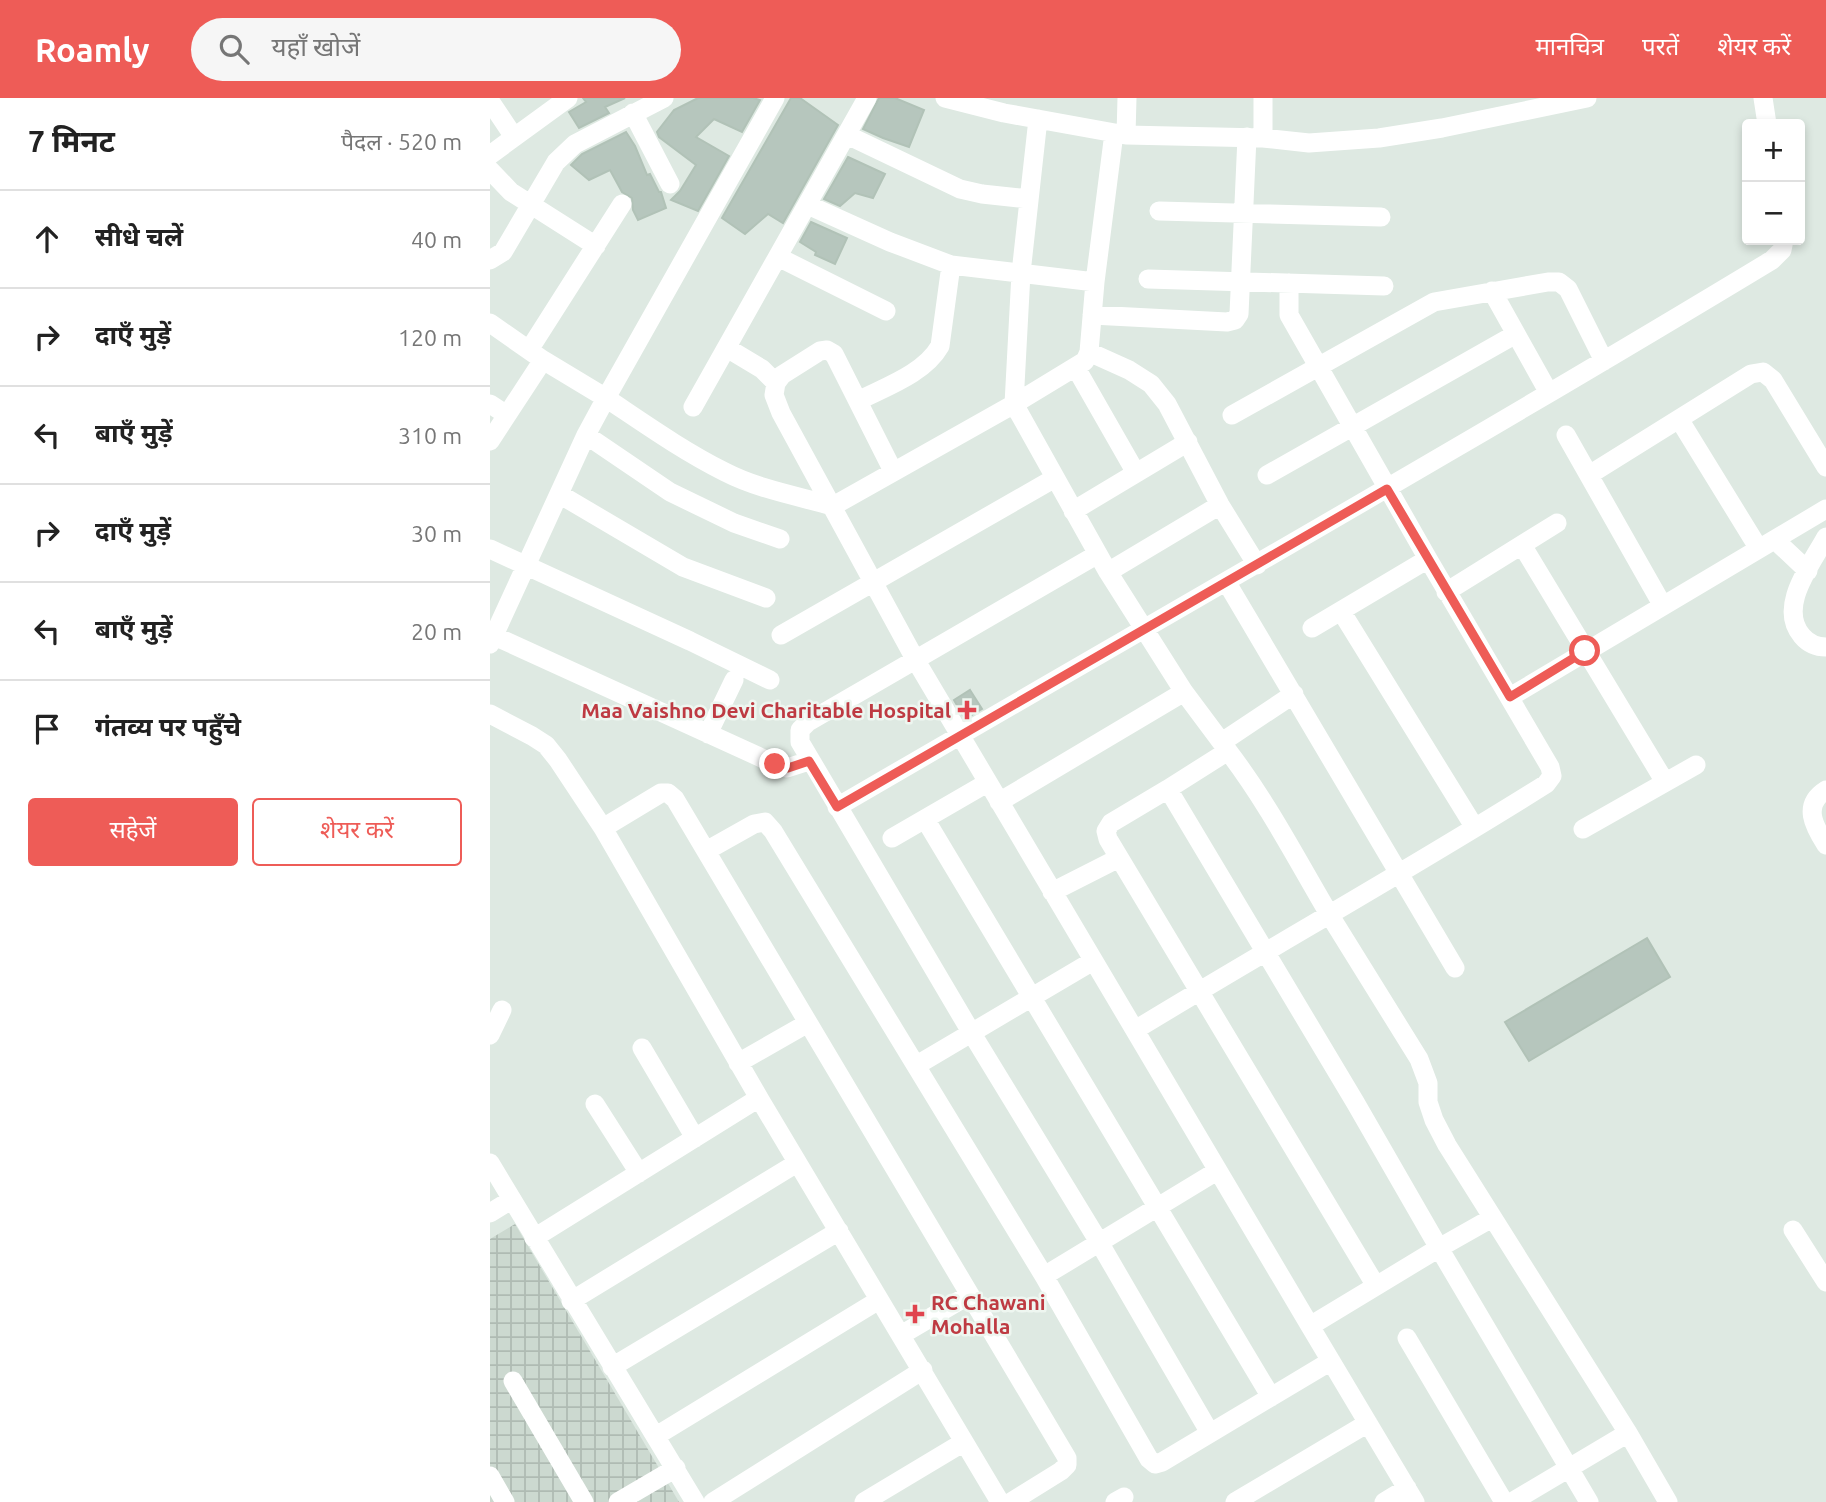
<!DOCTYPE html>
<html lang="hi">
<head>
<meta charset="utf-8">
<style>
  :root { --surface:#fff; --page:#f6f6f6; --text:#222; --muted:#767676; --line:#e0e0e0; --accent:#ee5c57 }
  body { margin:0; font-family:Ubuntu,"Noto Sans Devanagari",sans-serif; background:var(--page); color:var(--text) }
  .controls { position:absolute; right:21px; top:21px; display:grid; overflow:hidden; border-radius:7px; box-shadow:0 4px 10px #0003 }
  .controls button { width:63px; height:63px; display:grid; place-items:center; padding:0; border:0; border-bottom:2px solid var(--line); background:var(--surface); color:var(--text); font:35px sans-serif }
  .stop { position:absolute; width:21px; height:21px; margin:-16px; border:5px solid #ee5c57; border-radius:50%; background:#fff }
  .stop.end { background:#ee5c57; border-color:#fff; box-shadow:0 2px 7px #0008 }
  .list { margin:0; padding:0; list-style:none }
  h2 { display:flex; justify-content:space-between; align-items:center; height:91px; margin:0; padding:0 28px; font-size:30px }
  h2 small { font-size:23px; font-weight:400; color:var(--muted) }
  .list li { display:grid; grid-template-columns:46px 1fr auto; gap:21px; align-items:center; box-sizing:border-box; height:98px; padding:0 28px; border-top:2px solid var(--line) }
  .list b { display:block; font-size:26px; white-space:nowrap }
  .list em { font-size:23px; font-style:normal; color:var(--muted) }
  .actions { display:flex; gap:14px; padding:21px 28px }
  .actions a { flex:1; padding:16px 0; border:2px solid var(--accent); border-radius:7px; text-align:center; font-size:24px; color:var(--accent) }
  .actions .main { background:var(--accent); color:#fff }
  .icon { flex:none; width:38px; height:38px; fill:none; stroke:currentColor; stroke-width:2; stroke-linecap:round; stroke-linejoin:round }
  .map { position:relative; flex:none; width:1336px; height:1404px; overflow:hidden }
  header { display:flex; align-items:center; gap:42px; box-sizing:border-box; height:98px; padding:0 35px; background:var(--accent); color:#fff }
  header strong { font-size:33px }
  nav { display:flex; gap:38px; margin-inline-start:auto; font-size:24px }
  .search { width:490px; height:63px; background:var(--page); display:flex; align-items:center; gap:18px; box-sizing:border-box; padding:0 24px; border-radius:38px; color:var(--muted); font-size:26px }
  main { display:flex }
  aside { flex:1; background:var(--surface) }
  .map>svg:first-child { display:block }
  .industrial { fill:url(#industrial-grid) }
  .building { fill:#b6c6bd; stroke:#b1c2b7; stroke-width:2 }
  .lines { fill:none; stroke-linecap:round; stroke-linejoin:round }
  .minor { stroke:#fff; stroke-width:19 }
  .route { stroke:#ee5c57; stroke-width:9 }
  .health-dot { fill:#e0444e; stroke:#eef6f0; stroke-width:2.5 }
  .labels { text-anchor:middle; dominant-baseline:central; stroke-width:5; stroke-linejoin:round; paint-order:stroke }
  .health-label { font-size:21px; font-weight:bold; fill:#be3a42; stroke:#eef6f0; text-anchor:end }
</style>
</head>
<body>
<header>
<strong>Roamly</strong>
<div class="search"><svg class="icon" aria-label="search" viewBox="0 0 24 24"><circle cx="10" cy="10" r="6"/><path d="M15 15l6 6"/></svg>यहाँ खोजें</div>
<nav><a>मानचित्र</a><a>परतें</a><a>शेयर करें</a></nav>
</header>
<main>
<aside>
<h2>7 मिनट<small>पैदल · 520 m</small></h2>
<ul class="list">
<li><svg class="icon" aria-label="ahead" viewBox="0 0 24 24"><path d="M12 20V5M6 11l6-6 6 6"/></svg><div><b>सीधे चलें</b></div><em>40 m</em></li>
<li><svg class="icon" aria-label="right" viewBox="0 0 24 24"><path d="M7 20v-9h11M14 6l5 5-5 5"/></svg><div><b>दाएँ मुड़ें</b></div><em>120 m</em></li>
<li><svg class="icon" aria-label="left" viewBox="0 0 24 24"><path d="M17 20v-9H6M10 6l-5 5 5 5"/></svg><div><b>बाएँ मुड़ें</b></div><em>310 m</em></li>
<li><svg class="icon" aria-label="right" viewBox="0 0 24 24"><path d="M7 20v-9h11M14 6l5 5-5 5"/></svg><div><b>दाएँ मुड़ें</b></div><em>30 m</em></li>
<li><svg class="icon" aria-label="left" viewBox="0 0 24 24"><path d="M17 20v-9H6M10 6l-5 5 5 5"/></svg><div><b>बाएँ मुड़ें</b></div><em>20 m</em></li>
<li><svg class="icon" aria-label="arrive" viewBox="0 0 24 24"><path d="M6 21V4h12l-3 4 3 4H6"/></svg><div><b>गंतव्य पर पहुँचे</b></div></li>
</ul>
<div class="actions"><a class="main">सहेजें</a><a>शेयर करें</a></div>
</aside>
<div class="map">
<svg width="1336" height="1404" viewBox="0 0 1336 1404">
  <defs>
    <pattern id="industrial-grid" width="8" height="8" patternUnits="userSpaceOnUse" patternTransform="scale(1.75)"><rect width="8" height="8" fill="#ccd9d0"/><path d="M0 4h8M4 0v8" fill="none" stroke="#afbbb3"/></pattern>
  </defs>
  <rect width="100%" height="100%" fill="#dee9e2"/>
  <path class="industrial" d="M25,1126L189,1404H0V1141Z"/>
  <path class="building" d="M93,0H135L115,9L119,15L89,30L79,14L96,4Z
    M208,0H263L270,2L252,34L224,21L206,39L239,58L208,113L181,102L190,93L206,67L169,39L167,34L184,12Z
    M301,0H310L348,27L293,125L278,116L255,136L232,120Z
    M389,0H405L434,12L419,49L393,40L373,31Z
    M136,34L145,48L157,77L160,76L169,94H171L176,110L148,122L143,112L142,100L132,94L120,72L99,82L81,67L92,56Z
    M358,59L395,76L383,100L365,95L350,108L334,101Z
    M321,124L357,140L345,166L325,157L326,154L310,144Z
    M480,592L492,611L475,621L464,602Z
    M1157,840L1180,879L1039,963L1015,924Z"/>
  <g class="lines">
    <path class="minor" d="M455,0L514,15L636,37L773,40L819,45L889,40L952,30L1097,0
      M773,0V40
      M1273,0L1277,26
      M0,3L24,39
      M143,15L180,86
      M357,37L470,91L492,96L539,101
      M636,37L637,0
      M0,57L78,0
      M0,72L21,94L106,148
      M318,107L400,144L461,167L605,184L624,35
      M669,113L891,119
      M288,159L396,213
      M0,162L13,154L66,64L85,46L174,0
      M658,181L894,188
      M1002,193L1059,295
      M602,217L737,224L745,222L749,216L757,39
      M0,225L53,262L116,300L285,0
      M237,250L272,271L286,285L284,297L291,315L425,561L820,1228L949,1150L865,1004L678,691L738,653L694,594L618,474L524,306L595,263L599,254L605,184
      M39,252L132,106
      M599,254L639,272L661,286L677,306L730,407L767,467
      M586,270L646,375
      M286,285L292,277L330,253L337,252L344,256L403,373
      M368,303C395,289 434,276 450,248L461,167
      M0,306L17,317
      M203,309L377,0
      M742,317L944,204L1058,184H1069L1078,191L1114,263
      M1189,321L1269,451
      M96,337L180,394L244,425L290,441
      M1076,337L1173,508
      M0,343L53,262
      M777,377L1026,236
      M1099,377L1261,276L1273,274L1283,282L1336,369
      M69,396L193,469L276,500
      M583,413L698,344
      M1336,439C1321,467 1287,509 1312,538C1318,545 1327,549 1336,549
      M1285,442L1318,473
      M1032,447L1175,684
      M0,451L200,543L280,582
      M608,456L318,624L310,632V644L481,934L609,1144L720,1335
      M618,474L730,407
      M737,485L965,870
      M956,494L1067,425
      M851,513L985,730
      M822,530L938,461
      M0,536L285,666L297,670L319,663
      M291,537L565,380
      M0,546L96,337L116,300C155,326 193,353 235,374C268,391 307,398 343,408L524,306L531,175L548,21
      M1020,599L1336,411
      M0,616L42,638L56,647L68,662L113,730L269,1000
      M218,636L244,582
      M732,644L804,596
      M738,653C777,704 806,760 839,816C869,865 899,913 929,961L938,985V1004L944,1022L957,1047L1138,1335
      M678,691L621,725L616,733L618,741L886,1188
      M1336,692C1312,707 1324,728 1336,747
      M509,704L694,594
      M347,709C659,527 973,349 1282,162L1292,152L1294,142
      M435,721L781,1299
      M113,730L171,695H178L185,701L577,1360V1367L571,1373L521,1404
      M1093,731L1206,667
      M402,740L497,685
      M216,753L264,726L275,724L283,733L554,1178L659,1361L665,1366L672,1364L841,1263
      M562,794L629,760
      M645,932C781,849 921,771 1056,686L1062,678L1060,669L938,461L799,217V185
      M0,937L12,912
      M152,950L205,1040
      M248,965L318,925
      M427,967L603,863
      M105,1006L149,1075
      M0,1065L205,1404
      M0,1115L21,1102
      M1002,1120L949,1150L1099,1404
      M1303,1132L1336,1184
      M44,1140L269,1000L510,1404
      M554,1178L727,1073
      M81,1203L307,1065
      M820,1228L925,1404
      M411,1237L479,1197
      M917,1240L1014,1404
      M122,1269L349,1133
      M23,1283L94,1404
      M166,1338L389,1202
      M0,1378L15,1404
      M128,1404L186,1370
      M223,1404L433,1272
      M374,1404L474,1344
      M625,1404L634,1399
      M745,1404L878,1325
      M894,1404L917,1390
      M1022,1404L1138,1335L1178,1404"/>
  </g>
  <g class="lines">
    <path class="route" d="M285,666L298,670L319,663L347,709L897,391L1020,599L1095,553"/>
  </g>
  <g class="health-dot">
    <path d="M473.5 601.5h7v7h7v7h-7v7h-7v-7h-7v-7h7z"/>
    <path d="M421.5 1205.5h7v7h7v7h-7v7h-7v-7h-7v-7h7z"/>
  </g>
  <g class="labels">
    <g class="health-label">
      <text x="461" y="612">Maa Vaishno Devi Charitable Hospital</text>
      <text x="441" y="1204" text-anchor="start">RC Chawani<tspan x="441" dy="24">Mohalla</tspan></text>
    </g>
  </g>
</svg>
<div class="controls">
<button>+</button>
<button>−</button>
</div>
<div class="stop" style="left:1095px;top:553px"></div>
<div class="stop end" style="left:285px;top:666px"></div>
</div>
</main>
</body>
</html>
